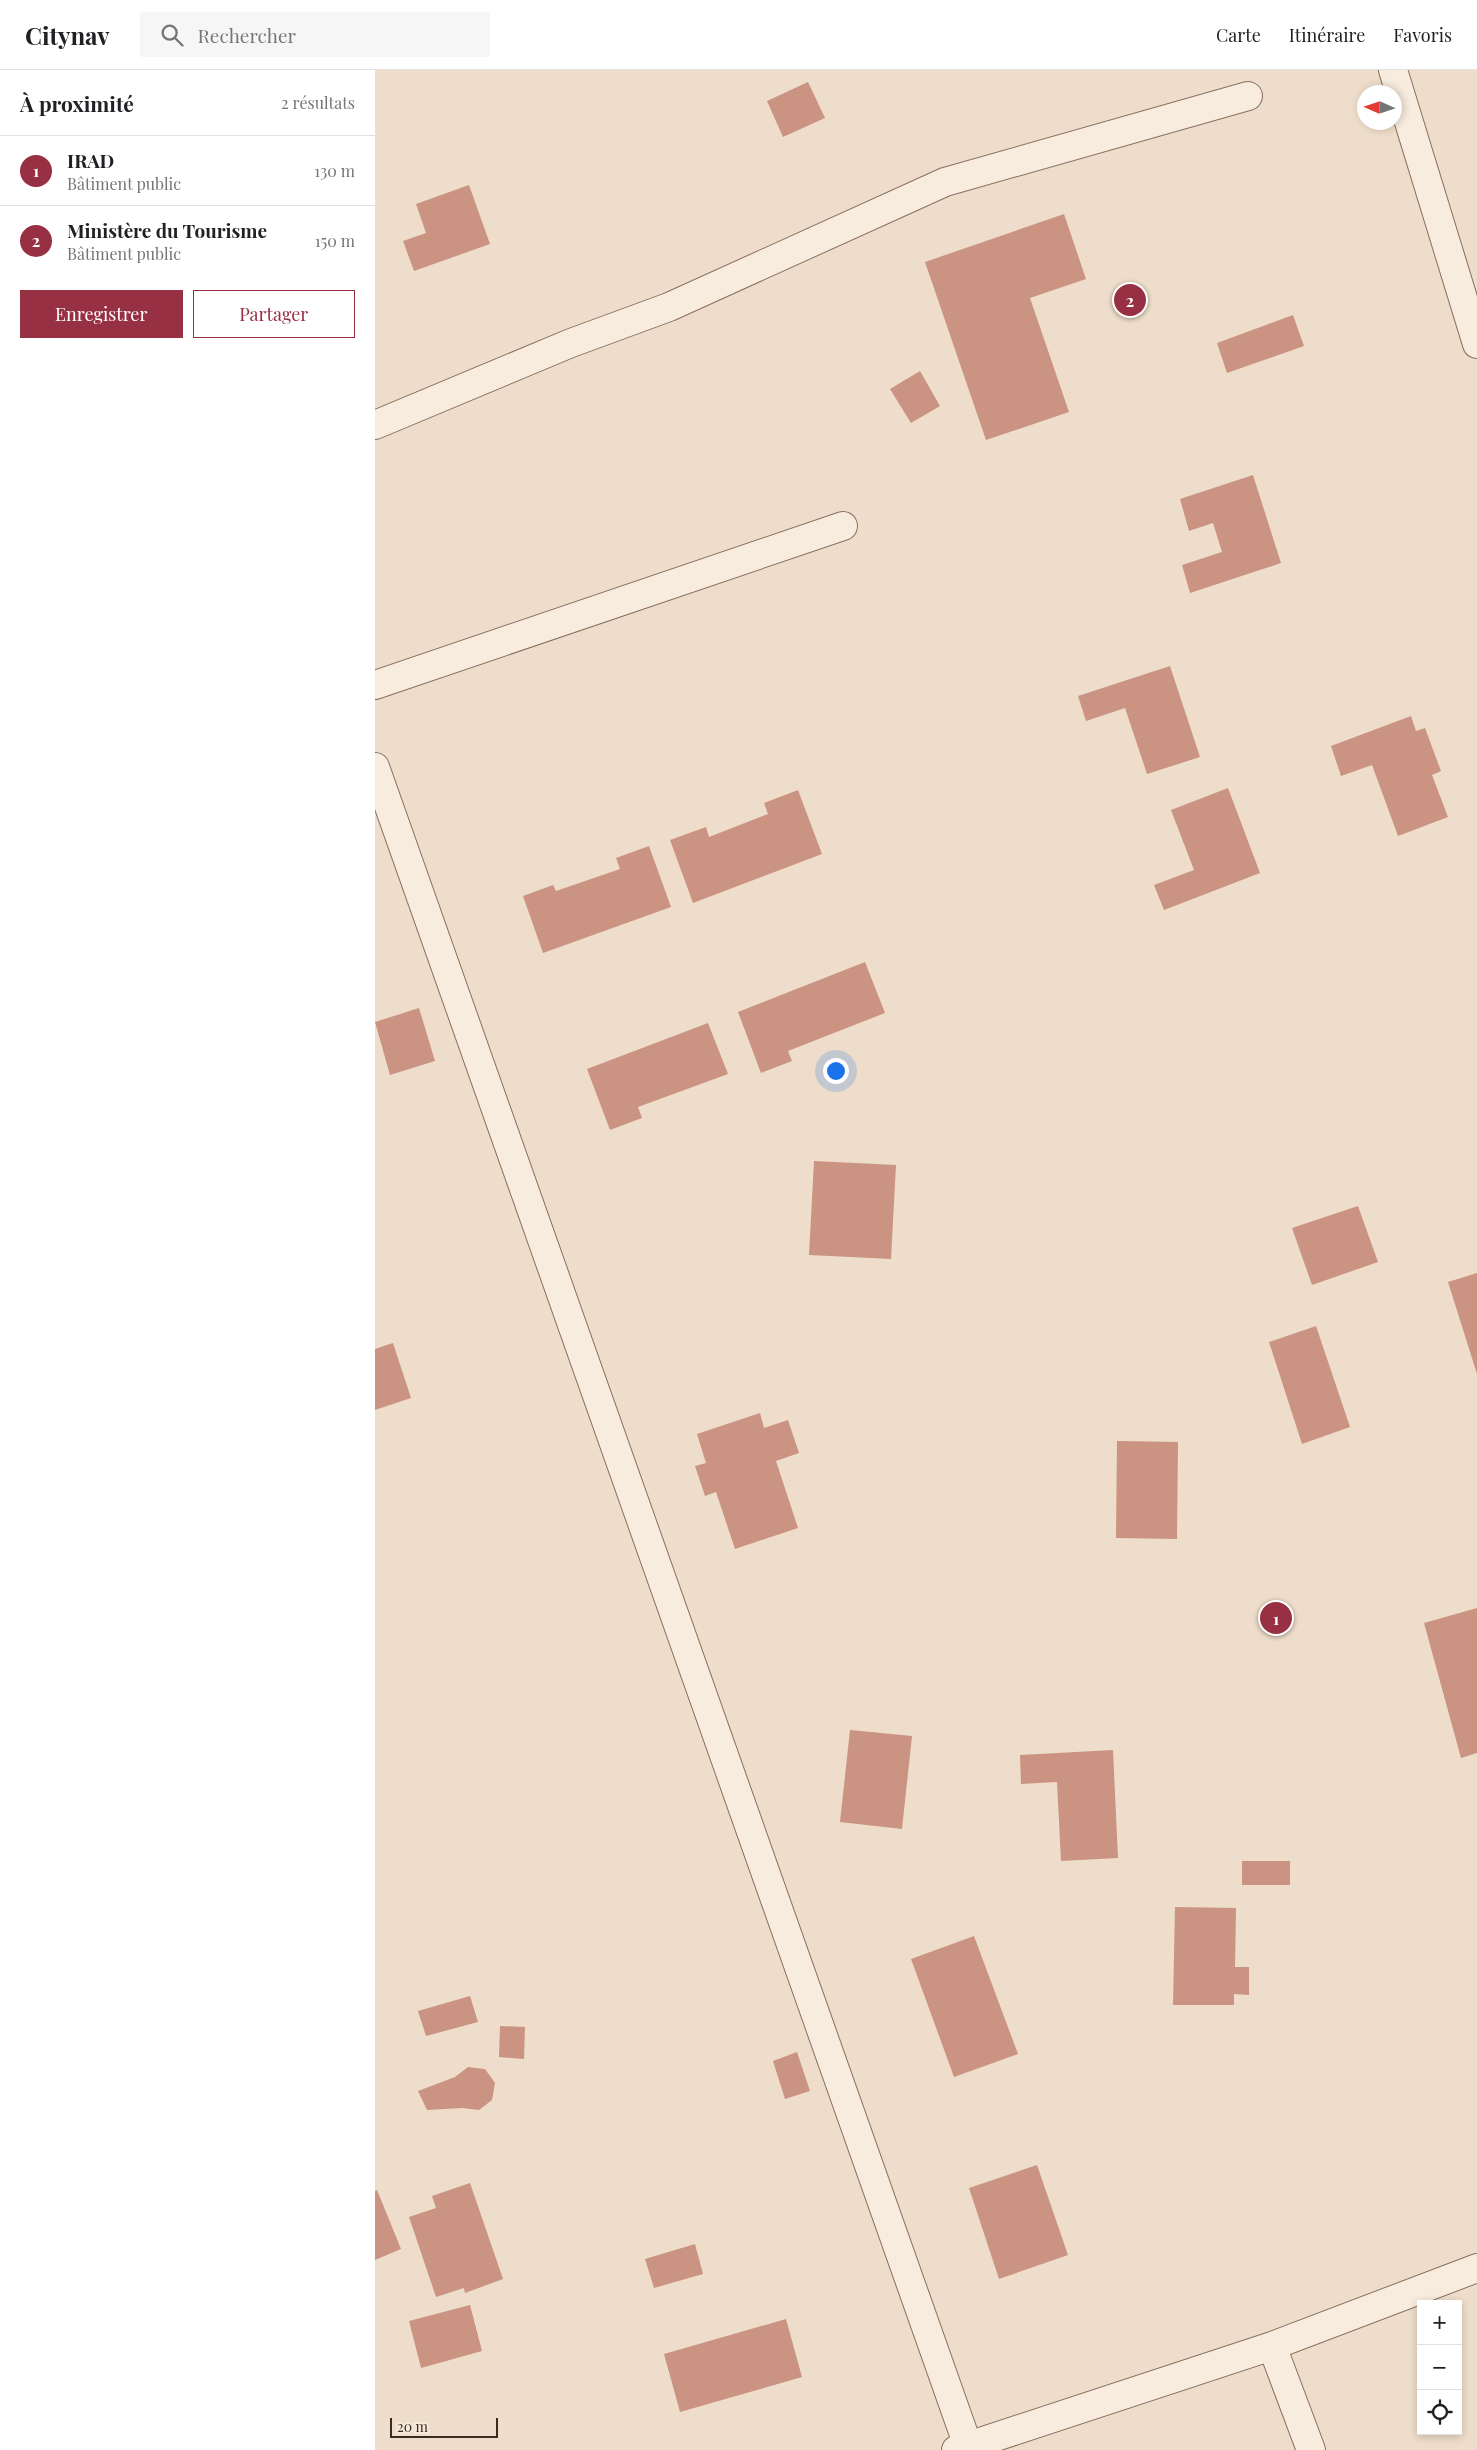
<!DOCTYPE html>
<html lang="fr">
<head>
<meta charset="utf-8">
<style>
  :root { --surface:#fff; --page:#f6f6f6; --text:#202124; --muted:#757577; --line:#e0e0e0; --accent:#983043 }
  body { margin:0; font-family:"Playfair Display",serif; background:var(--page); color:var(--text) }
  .controls { position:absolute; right:15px; bottom:15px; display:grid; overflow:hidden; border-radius:0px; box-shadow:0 2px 8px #0003 }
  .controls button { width:45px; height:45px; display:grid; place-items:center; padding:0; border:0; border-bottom:1px solid var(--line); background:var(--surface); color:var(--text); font:25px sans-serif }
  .compass { position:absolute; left:982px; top:15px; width:45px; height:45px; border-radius:50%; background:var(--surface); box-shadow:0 2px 8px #0003; rotate:273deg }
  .scale { position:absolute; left:15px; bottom:12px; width:108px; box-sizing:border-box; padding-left:5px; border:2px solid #3b2a22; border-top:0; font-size:14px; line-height:18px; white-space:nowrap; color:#3b2a22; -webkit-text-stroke:4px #f5e9da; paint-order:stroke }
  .you { position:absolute; left:460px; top:1000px; width:18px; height:18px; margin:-12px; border:4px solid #fff; border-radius:50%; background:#1a73e8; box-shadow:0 0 0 8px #1a73e833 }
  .badge { display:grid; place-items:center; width:32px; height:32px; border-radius:50%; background:var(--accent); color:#fff; font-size:16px; font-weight:700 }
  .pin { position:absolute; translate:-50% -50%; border:2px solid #fff; box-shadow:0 1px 5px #0006 }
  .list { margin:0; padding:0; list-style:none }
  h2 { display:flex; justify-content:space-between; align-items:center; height:65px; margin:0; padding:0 20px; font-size:21px }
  h2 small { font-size:16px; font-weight:400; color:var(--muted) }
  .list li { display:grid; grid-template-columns:32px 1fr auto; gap:15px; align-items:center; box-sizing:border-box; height:70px; padding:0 20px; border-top:1px solid var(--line) }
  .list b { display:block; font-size:19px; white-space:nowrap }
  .list p { margin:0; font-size:16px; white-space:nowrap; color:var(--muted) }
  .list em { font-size:16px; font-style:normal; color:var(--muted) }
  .actions { display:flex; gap:10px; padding:15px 20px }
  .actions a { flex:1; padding:11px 0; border:1px solid var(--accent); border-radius:0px; text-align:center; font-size:18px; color:var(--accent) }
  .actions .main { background:var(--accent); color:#fff }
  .icon { flex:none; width:28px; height:28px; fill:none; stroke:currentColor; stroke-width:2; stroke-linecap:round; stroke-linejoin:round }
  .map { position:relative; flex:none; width:1102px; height:2380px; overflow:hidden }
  header { display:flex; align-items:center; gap:30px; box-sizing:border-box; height:70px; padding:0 25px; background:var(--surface); border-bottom:1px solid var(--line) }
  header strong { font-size:24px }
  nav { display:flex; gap:28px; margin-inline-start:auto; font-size:18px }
  .search { width:350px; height:45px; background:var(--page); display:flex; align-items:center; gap:12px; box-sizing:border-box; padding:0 18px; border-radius:0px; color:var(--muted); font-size:19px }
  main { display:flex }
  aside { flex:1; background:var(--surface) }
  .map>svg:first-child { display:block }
  .building { fill:#ca9382 }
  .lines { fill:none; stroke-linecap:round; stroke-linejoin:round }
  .street-casing { stroke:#8a6e5f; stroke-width:30 }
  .street { stroke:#f8ecde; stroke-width:28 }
</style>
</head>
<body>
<header>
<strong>Citynav</strong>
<div class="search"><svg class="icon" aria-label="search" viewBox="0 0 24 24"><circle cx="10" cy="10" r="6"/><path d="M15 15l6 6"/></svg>Rechercher</div>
<nav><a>Carte</a><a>Itinéraire</a><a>Favoris</a></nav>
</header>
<main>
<aside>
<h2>À proximité<small>2 résultats</small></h2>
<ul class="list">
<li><span class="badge">1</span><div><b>IRAD</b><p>Bâtiment public</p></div><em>130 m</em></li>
<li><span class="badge">2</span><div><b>Ministère du Tourisme</b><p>Bâtiment public</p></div><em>150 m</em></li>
</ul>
<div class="actions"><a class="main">Enregistrer</a><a>Partager</a></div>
</aside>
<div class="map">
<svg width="1102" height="2380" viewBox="0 0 1102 2380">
  <rect width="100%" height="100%" fill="#eeddca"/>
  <path class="building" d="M433,12L450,48L408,67L392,31Z
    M94,115L115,174L39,201L28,171L51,163L41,134Z
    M689,144L711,209L655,228L694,342L611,370L550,192Z
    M918,245L929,276L852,303L842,273Z
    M545,301L565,336L536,353L515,319Z
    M878,405L906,493L815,523L807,495L847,482L838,453L814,461L805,429Z
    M795,596L825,687L772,704L750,638L711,651L703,626Z
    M1036,646L1041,661L1050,658L1066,701L1057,705L1073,747L1023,766L997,695L966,706L956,676Z
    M853,718L885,803L789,840L779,815L819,800L796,740Z
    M423,720L447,784L318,833L295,770L331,757L334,767L393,744L389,733Z
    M274,776L296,837L168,883L148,826L178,815L181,821L245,799L241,788Z
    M490,892L510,943L413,981L417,991L386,1003L363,942Z
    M44,938L60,991L15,1005L0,952Z
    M333,953L353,1004L263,1037L267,1048L235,1060L212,999Z
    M439,1091L521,1095L516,1189L434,1185Z
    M983,1136L1003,1192L937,1215L917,1158Z
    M1102,1203V1304L1073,1212Z
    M941,1256L975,1357L927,1374L894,1272Z
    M18,1273L36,1328L0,1340V1279Z
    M385,1343L389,1358L413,1350L424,1383L401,1391L423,1458L360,1479L341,1422L330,1426L320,1396L331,1393L322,1364Z
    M742,1371L803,1372L802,1469L741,1468Z
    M1102,1538V1683L1086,1688L1049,1553Z
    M475,1660L537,1666L527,1759L465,1752Z
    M738,1680L743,1788L686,1791L682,1712L646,1714L645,1685Z
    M867,1791H915V1815H867Z
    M800,1837L861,1838L860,1897H874V1925L859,1924V1935H798Z
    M599,1866L643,1984L579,2007L536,1889Z
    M95,1926L103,1952L51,1966L43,1941Z
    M125,1956L150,1957L149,1989L124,1987Z
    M422,1982L435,2021L410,2029L398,1991Z
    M93,1997L110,1999L120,2013L117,2030L104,2040L87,2038L52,2040L43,2021L80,2007Z
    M662,2095L693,2185L624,2209L594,2118Z
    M95,2113L128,2209L90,2223L89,2218L61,2227L34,2147L61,2138L57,2126Z
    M2,2120L26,2179L0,2190V2121Z
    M320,2174L328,2204L279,2218L270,2189Z
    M95,2235L107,2281L46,2298L34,2251Z
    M411,2249L427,2307L305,2342L289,2284Z"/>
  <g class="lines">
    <defs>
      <path id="street" d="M1018,0L1102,274
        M0,355L196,273L294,237L570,112L873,26
        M0,615L468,456
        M0,697L593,2376
        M897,2276L936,2380
        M581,2380L897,2276L1102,2198"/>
    </defs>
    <use href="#street" class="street-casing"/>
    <use href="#street" class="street"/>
  </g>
</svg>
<div class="controls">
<button>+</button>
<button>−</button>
<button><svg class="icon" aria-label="locate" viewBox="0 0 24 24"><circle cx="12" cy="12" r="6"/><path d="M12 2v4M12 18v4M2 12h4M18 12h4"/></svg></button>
</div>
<svg class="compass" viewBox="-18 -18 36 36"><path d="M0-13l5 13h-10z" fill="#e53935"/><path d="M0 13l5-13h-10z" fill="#757577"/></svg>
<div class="scale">20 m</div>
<div class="you"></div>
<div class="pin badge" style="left:901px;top:1548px">1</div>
<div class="pin badge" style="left:755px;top:230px">2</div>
</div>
</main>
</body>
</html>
